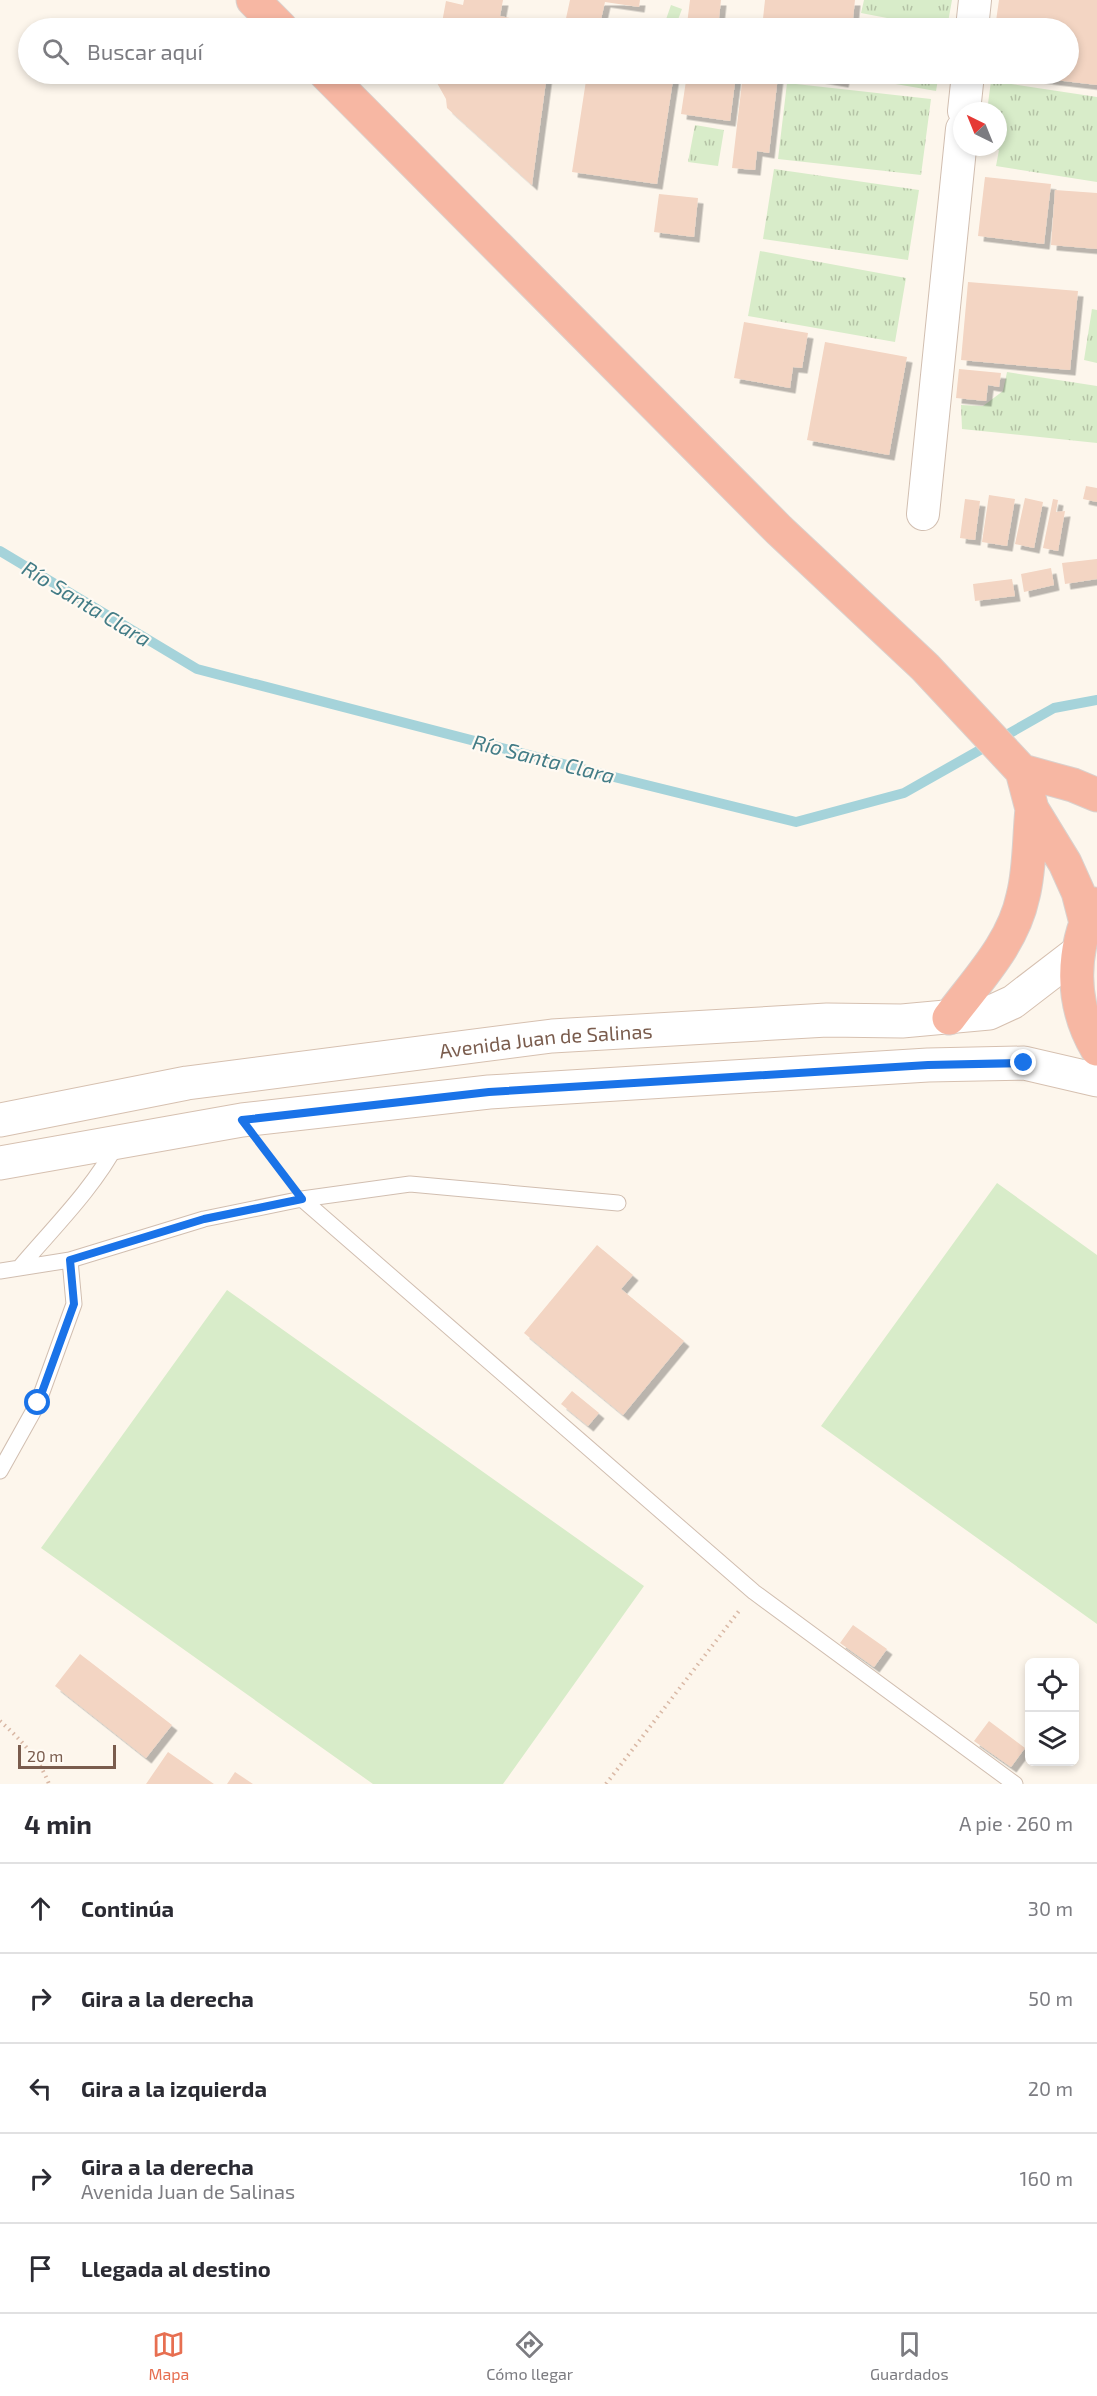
<!DOCTYPE html>
<html lang="es">
<head>
<meta charset="utf-8">
<style>
  :root { --surface:#fff; --page:#f7f7f7; --text:#2b2b33; --muted:#7c7c81; --line:#e1e1e2; --accent:#e76f51 }
  body { margin:0; font-family:"Exo 2",sans-serif; background:var(--page); color:var(--text) }
  .controls { position:absolute; right:18px; bottom:18px; display:grid; overflow:hidden; border-radius:9px; box-shadow:0 3px 9px #0003 }
  .controls button { width:54px; height:54px; display:grid; place-items:center; padding:0; border:0; border-bottom:2px solid var(--line); background:var(--surface); color:var(--text); font:30px sans-serif }
  .compass { position:absolute; left:953px; top:102px; width:54px; height:54px; border-radius:50%; background:var(--surface); box-shadow:0 3px 9px #0003; rotate:317deg }
  .scale { position:absolute; left:18px; bottom:15px; width:98px; box-sizing:border-box; padding-left:6px; border:3px solid #7a5c4d; border-top:0; font-size:16px; line-height:21px; white-space:nowrap; color:#7a5c4d; -webkit-text-stroke:4px #fffaf3; paint-order:stroke }
  .stop { position:absolute; width:18px; height:18px; margin:-14px; border:4px solid #1a73e8; border-radius:50%; background:#fff }
  .stop.end { background:#1a73e8; border-color:#fff; box-shadow:0 2px 6px #0008 }
  .list { margin:0; padding:0; list-style:none }
  h2 { display:flex; justify-content:space-between; align-items:center; height:78px; margin:0; padding:0 24px; font-size:26px }
  h2 small { font-size:20px; font-weight:400; color:var(--muted) }
  .list li { display:grid; grid-template-columns:39px 1fr auto; gap:18px; align-items:center; box-sizing:border-box; height:90px; padding:0 24px; border-top:2px solid var(--line) }
  .list b { display:block; font-size:22px; white-space:nowrap }
  .list p { margin:0; font-size:20px; white-space:nowrap; color:var(--muted) }
  .list em { font-size:20px; font-style:normal; color:var(--muted) }
  .icon { flex:none; width:33px; height:33px; fill:none; stroke:currentColor; stroke-width:2; stroke-linecap:round; stroke-linejoin:round }
  .map { position:relative; flex:none; width:1097px; height:1784px; overflow:hidden }
  .search { position:absolute; background:var(--surface); box-shadow:0 3px 9px #0003; left:18px; right:18px; top:18px; height:66px; display:flex; align-items:center; gap:15px; box-sizing:border-box; padding:0 21px; border-radius:33px; color:var(--muted); font-size:22px }
  .sheet { height:528px; background:var(--surface) }
  nav { display:flex; justify-content:space-around; align-items:center; box-sizing:border-box; height:84px; border-top:2px solid var(--line); background:var(--surface); font-size:16px; color:var(--muted) }
  nav a { display:grid; justify-items:center; gap:3px }
  nav .on { color:var(--accent) }
  .map>svg:first-child { display:block }
  .grass { fill:url(#grass-tufts) }
  .pitch { fill:#d8ecc9 }
  .lines { fill:none; stroke-linecap:round; stroke-linejoin:round }
  .stream { stroke:#a5d3da; stroke-width:10 }
  .building { fill:#f3d5c3; filter:url(#shadow) }
  .lane-casing { stroke:#d1beb0; stroke-width:17 }
  .street-casing { stroke:#d1beb0; stroke-width:34 }
  .secondary-casing { stroke:#d6c0b0; stroke-width:35 }
  .highway-casing { stroke:#dad1cd; stroke-width:35 }
  .path { stroke:#d9b8a5; stroke-width:4; stroke-dasharray:1.5 4.5; stroke-linecap:butt }
  .lane { stroke:#fff; stroke-width:15 }
  .street { stroke:#fff; stroke-width:32 }
  .secondary { stroke:#fff; stroke-width:33 }
  .highway { stroke:#f7b7a3; stroke-width:33 }
  .route { stroke:#1a73e8; stroke-width:8 }
  .labels { text-anchor:middle; dominant-baseline:central; stroke-width:4.5; stroke-linejoin:round; paint-order:stroke }
  .street-label { font-size:20px; fill:#7a5c4d; stroke:#fffaf3 }
  .water-label { font-size:21px; font-style:italic; fill:#437c86; stroke:#fffaf3 }
</style>
</head>
<body>
<div class="map">
<svg width="1097" height="1784" viewBox="0 0 1097 1784">
  <defs>
    <pattern id="grass-tufts" width="24" height="20" patternUnits="userSpaceOnUse" patternTransform="scale(1.5)"><rect width="24" height="20" fill="#d8ecc9"/><path d="M3 7l-1-3M5 7V3M7 7l1-3M15 17l-1-3M17 17v-4M19 17l1-3" fill="none" stroke="#b4c2a5"/></pattern>
    <filter id="shadow"><feDropShadow dx="5.5" dy="5.5" stdDeviation="0" flood-color="#0004"/></filter>
  </defs>
  <rect width="100%" height="100%" fill="#fdf6ec"/>
  <path class="grass" d="M864,0H952L947,28H885L887,18L861,13Z
    M671,5L682,9L676,25L685,28H663Z
    M855,74H939L936,91L855,77Z
    M991,81L1097,97V182L996,166L999,150L981,147H998V111H987Z
    M787,83L931,99L921,175L778,159Z
    M695,125L724,130L718,166L688,162Z
    M774,169L919,190L908,260L763,239Z
    M760,251L906,278L895,342L748,316Z
    M1092,309L1097,310V363L1084,360Z
    M1007,372L1097,386V443L962,429L961,405L983,406L1003,391Z"/>
  <path class="pitch" d="M997,1183L1097,1255V1624L821,1426Z
    M227,1290L644,1586L503,1784H373L41,1548Z"/>
  <g class="lines">
    <path class="stream" d="M0,551L197,669L594,772L796,822L904,793L1054,708L1097,700"/>
  </g>
  <path class="building" d="M464,0H503L500,16L530,22L529,28H441L446,1L463,5Z
    M570,0H640L639,7L605,2L599,28L565,23Z
    M690,0H721L718,27L687,24Z
    M765,0H855L852,28H762Z
    M999,0H1097V85L1013,75L1068,74V28H995Z
    M858,21L873,22V28H857Z
    M432,74H547L532,185L447,108L446,99Z
    M587,74H674L657,184L572,172Z
    M687,74L736,75L730,121L681,114Z
    M743,74L778,76L769,153L757,151L755,170L732,168Z
    M796,74H845L843,82Z
    M985,177L1051,184L1044,244L978,236Z
    M1055,190L1097,193V249L1051,245Z
    M659,194L698,198L694,237L654,232Z
    M968,282L1078,291L1070,370L961,360Z
    M744,322L808,333L802,368L793,367L790,388L734,378Z
    M825,342L907,357L889,455L807,440Z
    M959,369L1001,373L999,387L988,385L986,401L956,398Z
    M1086,486L1097,488V502L1083,499Z
    M989,495L1015,499L1007,546L982,542Z
    M1025,498L1043,502L1034,548L1015,544Z
    M965,499L980,501L975,540L960,538Z
    M1053,499L1058,500L1056,512L1065,511L1058,551L1043,548Z
    M1097,559V579L1065,584L1062,563Z
    M1051,568L1054,585L1024,592L1021,574Z
    M1012,579L1015,596L975,601L973,584Z
    M597,1245L633,1275L621,1289L684,1341L623,1415L524,1333Z
    M572,1391L599,1413L588,1426L561,1404Z
    M853,1625L887,1649L874,1667L840,1643Z
    M80,1654L172,1725L146,1758L55,1686Z
    M989,1721L1025,1748L1011,1767L974,1741Z
    M168,1752L214,1784H146Z
    M235,1772L253,1784H227Z"/>
  <g class="lines">
    <defs>
      <path id="lane" d="M302,1199L754,1592L1015,1784
        M20,1267C54,1227 93,1189 118,1142
        M0,1271L70,1260L204,1219L302,1199L410,1184L618,1203
        M0,1471L38,1403L74,1304L70,1260"/>
      <path id="street" d="M972,28L975,0
        M964,111L968,74
        M923,514L962,129"/>
      <g id="secondary">
        <path id="s1" d="M0,1120L187,1083L552,1036L827,1020L902,1021L989,1013L1013,1002L1078,952"/>
        <path d="M0,1163L242,1120L489,1092L928,1065L1024,1063L1097,1080"/>
      </g>
      <path id="highway" d="M253,0L281,28
        M326,74L779,530L925,667L1022,771L1032,809L1065,863L1078,892L1086,923
        M1022,771L1073,785L1097,795
        M1094,904C1071,951 1070,1003 1097,1049
        M949,1018C977,980 1013,944 1023,896C1030,869 1029,837 1032,809"/>
    </defs>
    <use href="#lane" class="lane-casing"/>
    <use href="#street" class="street-casing"/>
    <use href="#secondary" class="secondary-casing"/>
    <use href="#highway" class="highway-casing"/>
    <path class="path" d="M266,1152L287,1179
      M0,1721C20,1739 39,1758 49,1784
      M606,1784L739,1611"/>
    <use href="#lane" class="lane"/>
    <use href="#street" class="street"/>
    <use href="#secondary" class="secondary"/>
    <use href="#highway" class="highway"/>
  </g>
  <g class="lines">
    <path class="route" d="M38,1403L74,1304L70,1260L204,1219L302,1199L242,1120L489,1092L928,1065L1024,1063"/>
  </g>
  <g class="labels">
    <g class="street-label">
      <text stroke="none"><textPath href="#s1" startOffset="552">Avenida Juan de Salinas</textPath></text>
    </g>
    <g class="water-label">
      <text transform="translate(87 603) rotate(31)">Río Santa Clara</text>
      <text transform="translate(544 758) rotate(14)">Río Santa Clara</text>
    </g>
  </g>
</svg>
<div class="controls">
<button><svg class="icon" aria-label="locate" viewBox="0 0 24 24"><circle cx="12" cy="12" r="6"/><path d="M12 2v4M12 18v4M2 12h4M18 12h4"/></svg></button>
<button><svg class="icon" aria-label="layers" viewBox="0 0 24 24"><path d="M12 4l9 5-9 5-9-5zM3 14l9 5 9-5"/></svg></button>
</div>
<svg class="compass" viewBox="-18 -18 36 36"><path d="M0-13l5 13h-10z" fill="#e53935"/><path d="M0 13l5-13h-10z" fill="#7c7c81"/></svg>
<div class="scale">20 m</div>
<div class="stop" style="left:38px;top:1403px"></div>
<div class="stop end" style="left:1024px;top:1063px"></div>
<div class="search"><svg class="icon" aria-label="search" viewBox="0 0 24 24"><circle cx="10" cy="10" r="6"/><path d="M15 15l6 6"/></svg>Buscar aquí</div>
</div>
<section class="sheet">
<h2>4 min<small>A pie · 260 m</small></h2>
<ul class="list">
<li><svg class="icon" aria-label="ahead" viewBox="0 0 24 24"><path d="M12 20V5M6 11l6-6 6 6"/></svg><div><b>Continúa</b></div><em>30 m</em></li>
<li><svg class="icon" aria-label="right" viewBox="0 0 24 24"><path d="M7 20v-9h11M14 6l5 5-5 5"/></svg><div><b>Gira a la derecha</b></div><em>50 m</em></li>
<li><svg class="icon" aria-label="left" viewBox="0 0 24 24"><path d="M17 20v-9H6M10 6l-5 5 5 5"/></svg><div><b>Gira a la izquierda</b></div><em>20 m</em></li>
<li><svg class="icon" aria-label="right" viewBox="0 0 24 24"><path d="M7 20v-9h11M14 6l5 5-5 5"/></svg><div><b>Gira a la derecha</b><p>Avenida Juan de Salinas</p></div><em>160 m</em></li>
<li><svg class="icon" aria-label="arrive" viewBox="0 0 24 24"><path d="M6 21V4h12l-3 4 3 4H6"/></svg><div><b>Llegada al destino</b></div></li>
</ul>
</section>
<nav>
<a class="on"><svg class="icon" aria-label="map" viewBox="0 0 24 24"><path d="M3 6l6-2 6 2 6-2v14l-6 2-6-2-6 2zM9 4v14M15 6v14"/></svg>Mapa</a>
<a><svg class="icon" aria-label="directions" viewBox="0 0 24 24"><path d="M12 3l9 9-9 9-9-9zM9 14v-3h6M13 9l2 2-2 2"/></svg>Cómo llegar</a>
<a><svg class="icon" aria-label="saved" viewBox="0 0 24 24"><path d="M7 4h10v16l-5-4-5 4z"/></svg>Guardados</a>
</nav>
</body>
</html>
